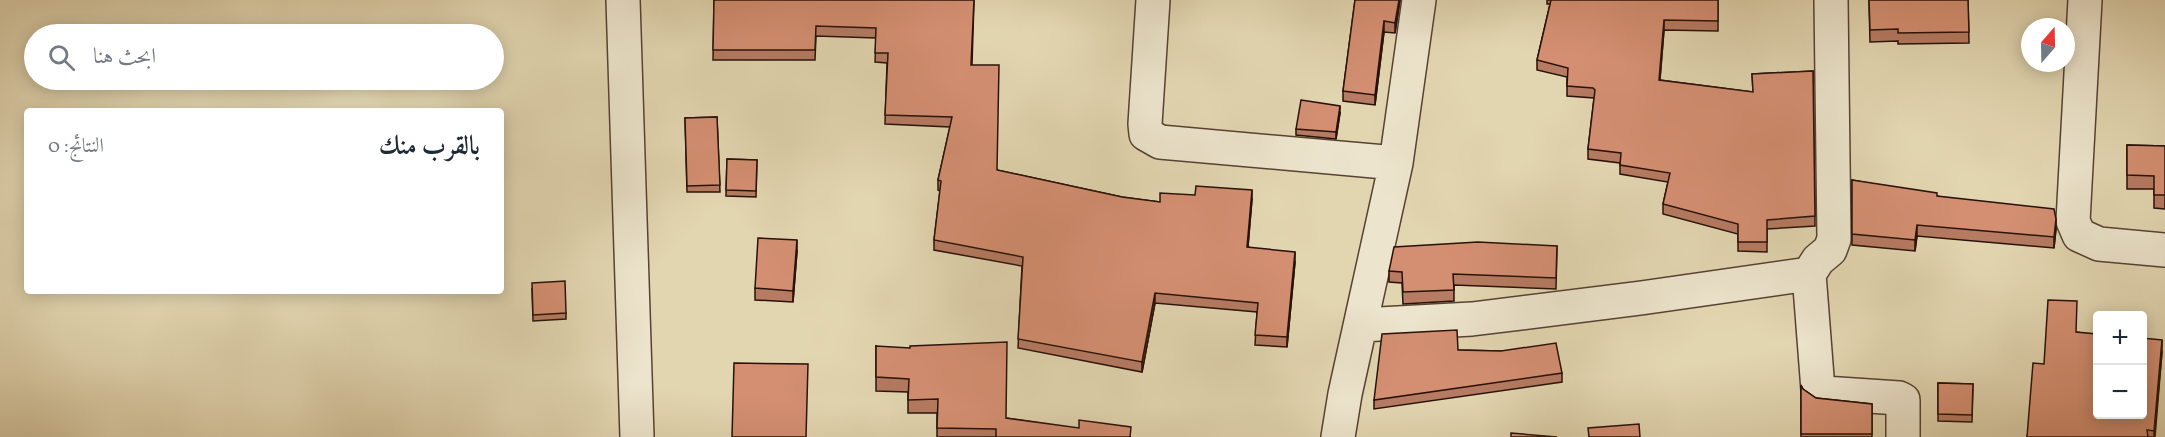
<!DOCTYPE html>
<html lang="ar">
<head>
<meta charset="utf-8">
<style>
  :root { --surface:#fff; --page:#f6f6f7; --text:#1f2937; --muted:#747a83; --line:#e0e1e3 }
  body { margin:0; font-family:Vollkorn,Amiri,serif; background:var(--page); color:var(--text); direction:rtl }
  .controls { position:absolute; right:18px; bottom:18px; display:grid; overflow:hidden; border-radius:6px; box-shadow:0 3px 15px #0003 }
  .controls button { width:54px; height:54px; display:grid; place-items:center; padding:0; border:0; border-bottom:2px solid var(--line); background:var(--surface); color:var(--text); font:30px sans-serif }
  .compass { position:absolute; left:2021px; top:18px; width:54px; height:54px; border-radius:50%; background:var(--surface); box-shadow:0 3px 15px #0003; rotate:20deg }
  .list { margin:0; padding:0; list-style:none }
  h2 { display:flex; justify-content:space-between; align-items:center; height:78px; margin:0; padding:0 24px; font-size:26px }
  h2 small { font-size:20px; font-weight:400; color:var(--muted) }
  .icon { flex:none; width:33px; height:33px; fill:none; stroke:currentColor; stroke-width:2; stroke-linecap:round; stroke-linejoin:round }
  .map { position:relative; flex:none; width:2165px; height:437px; overflow:hidden; direction:ltr }
  .search { position:absolute; background:var(--surface); box-shadow:0 3px 15px #0003; left:24px; top:24px; width:480px; height:66px; display:flex; align-items:center; gap:15px; box-sizing:border-box; padding:0 21px; border-radius:33px; color:var(--muted); font-size:22px }
  .panel { position:absolute; background:var(--surface); box-shadow:0 3px 15px #0003; left:24px; top:108px; width:480px; height:186px; border-radius:6px; direction:rtl }
  .map>svg:first-child { display:block }
  .lines { fill:none; stroke-linecap:round; stroke-linejoin:round }
  .street-casing { stroke:#564233; stroke-width:36 }
  .street { stroke:#ece4cc; stroke-width:33 }
  .wall { fill:#b67b62; stroke:#281109; stroke-width:1.5 }
  .shaded-wall { fill:#946450; stroke:#281109; stroke-width:1.5 }
  .building { fill:#d48f72; stroke:#281109; stroke-width:1.5 }
</style>
</head>
<body>
<div class="map">
<svg width="2165" height="437" viewBox="0 0 2165 437">
  <rect width="100%" height="100%" fill="#e2d6b1"/>
  <filter id="stains"><feTurbulence type="fractalNoise" baseFrequency=".00333" numOctaves="4"/><feColorMatrix values="0 0 0 0 .2 0 0 0 0 .09 0 0 0 0 .02 0 0 0 .5 -.17"/></filter>
  <radialGradient id="worn" r=".72"><stop offset=".6" stop-color="#630" stop-opacity="0"/><stop offset="1" stop-color="#630" stop-opacity=".3"/></radialGradient>
  <g class="lines">
    <defs>
      <path id="street" d="M623,0L637,437
        M1153,0L1145,124L1146,134L1160,142L1396,163
        M2085,0L2073,221L2079,235L2099,244L2165,250
        M1809,274L1818,390L1824,393L1899,398L1903,400V437
        M1361,325L1472,319L1641,298L1809,274L1818,260L1830,250L1834,239L1831,0
        M1338,437L1345,394L1396,163L1419,0"/>
    </defs>
    <use href="#street" class="street-casing"/>
    <use href="#street" class="street"/>
  </g>
  <path class="wall" d="M714,0H974L972,65L997,170L1122,197L1160,202L1252,199L1248,247L1295,262L1287,347L1255,345L1257,312L1155,303L1142,372L1018,348L1022,266L934,250V240L940,191L938,190V180L950,127L885,124L887,63L875,62L876,38L816,36L815,60H713Z
    M1355,0H1400L1395,33L1384,32L1375,105L1343,101V91Z
    M1547,0H1718V31L1664,30L1660,80L1753,92L1752,74L1813,71L1815,226L1767,229V252L1738,251V234L1663,214V204L1668,182L1620,174V163L1588,159V149L1594,98L1567,96V77L1537,70V60L1550,4H1547Z
    M1869,0H1968L1969,43L1898,44V41L1870,42Z
    M1340,113L1336,139L1296,135V129Z
    M717,117L720,192H687L685,118Z
    M2127,145L2165,146V209L2154,208V189H2127Z
    M727,159L757,160L756,197L726,196Z
    M1852,180L1937,196L2056,229L2054,248L1917,236L1915,251L1852,245Z
    M1557,246L1556,289L1454,285V301L1403,304L1402,283L1389,282V271Z
    M797,251L793,302L755,300V288Z
    M532,289L566,313V319L533,321Z
    M2077,332L2162,352L2155,437H2027L2044,364Z
    M876,346L1006,418L1131,437H937V413H908V392L876,391Z
    M1458,350L1501,351L1562,373V382L1374,409V400Z
    M1938,383L1973,384L1972,422L1938,421Z
    M1801,385L1803,389L1816,398L1872,404V437H1801Z"/>
  <path class="shaded-wall" d="M1399,0H1400L1395,33V23Z
    M1664,20V30L1659,90V80Z
    M1384,21V32L1375,105V95Z
    M1340,106V113L1336,139V132Z
    M1252,190V199L1247,257V247Z
    M2056,219V229L2054,248V237Z
    M1917,225V236L1915,251V240Z
    M797,240V251L793,302V291Z
    M1295,252V262L1287,347V337Z
    M1155,293V303L1142,372V362Z
    M2162,340V352L2154,437V431Z"/>
  <path class="building" d="M714,0H974L971,65H999L997,170L1122,197L1160,202V193L1195,195L1196,186L1252,190L1247,247L1295,252L1287,337L1255,335L1258,303L1155,293L1142,362L1018,339L1023,257L934,240L941,181L938,180L952,117L885,115L888,53H875L876,28L816,26L815,50H713Z
    M1355,0H1399L1395,23L1384,21L1375,95L1343,91Z
    M1551,0H1718V21L1664,20L1659,80L1753,92L1752,74L1813,71L1815,216L1767,220V242H1738V224L1663,204L1670,173L1620,165L1621,153L1588,149L1595,90L1593,88L1567,86L1568,68L1537,60Z
    M1869,0H1968L1969,32L1898,33V29L1870,30Z
    M1301,100L1340,106L1336,132L1296,129Z
    M717,117L720,185L687,186L685,118Z
    M2127,145L2165,146V195H2154V176L2127,175Z
    M727,159L757,160L756,191L726,190Z
    M1852,180L1937,193V196L2054,209L2056,219L2054,237L1917,225L1915,240L1852,234Z
    M758,238L797,240L793,291L755,288Z
    M1478,242L1557,246L1556,278L1453,274L1454,290L1403,292L1402,272L1389,271L1394,247Z
    M565,281L566,313L533,315L532,283Z
    M2048,300L2077,301L2076,332L2097,334V414H2142V338L2162,340L2154,431L2147,430L2148,437H2027L2033,363L2044,364Z
    M1457,330L1458,350L1501,351L1556,343L1562,373L1374,400L1382,334Z
    M1007,342L1006,418L1079,428V420L1131,427L1130,437H996V429L937,428L938,399L908,400L909,379L876,377V346L910,348V346Z
    M734,363L808,364L806,437H732Z
    M1938,383L1973,384L1972,415L1938,414Z
    M1801,385L1803,389L1816,398L1872,404V434H1801Z
    M1639,424L1640,437H1589L1588,428Z
    M1511,433L1557,437H1511Z"/>
  <rect width="100%" height="100%" filter="url(#stains)"/>
  <rect width="100%" height="100%" fill="url(#worn)"/>
</svg>
<div class="controls">
<button>+</button>
<button>−</button>
</div>
<svg class="compass" viewBox="-18 -18 36 36"><path d="M0-13l5 13h-10z" fill="#e53935"/><path d="M0 13l5-13h-10z" fill="#747a83"/></svg>
<div class="search"><svg class="icon" aria-label="search" viewBox="0 0 24 24"><circle cx="10" cy="10" r="6"/><path d="M15 15l6 6"/></svg>ابحث هنا</div>
<section class="panel">
<h2>بالقرب منك<small>النتائج: 0</small></h2>
<ul class="list">
</ul>
</section>
</div>
</body>
</html>
